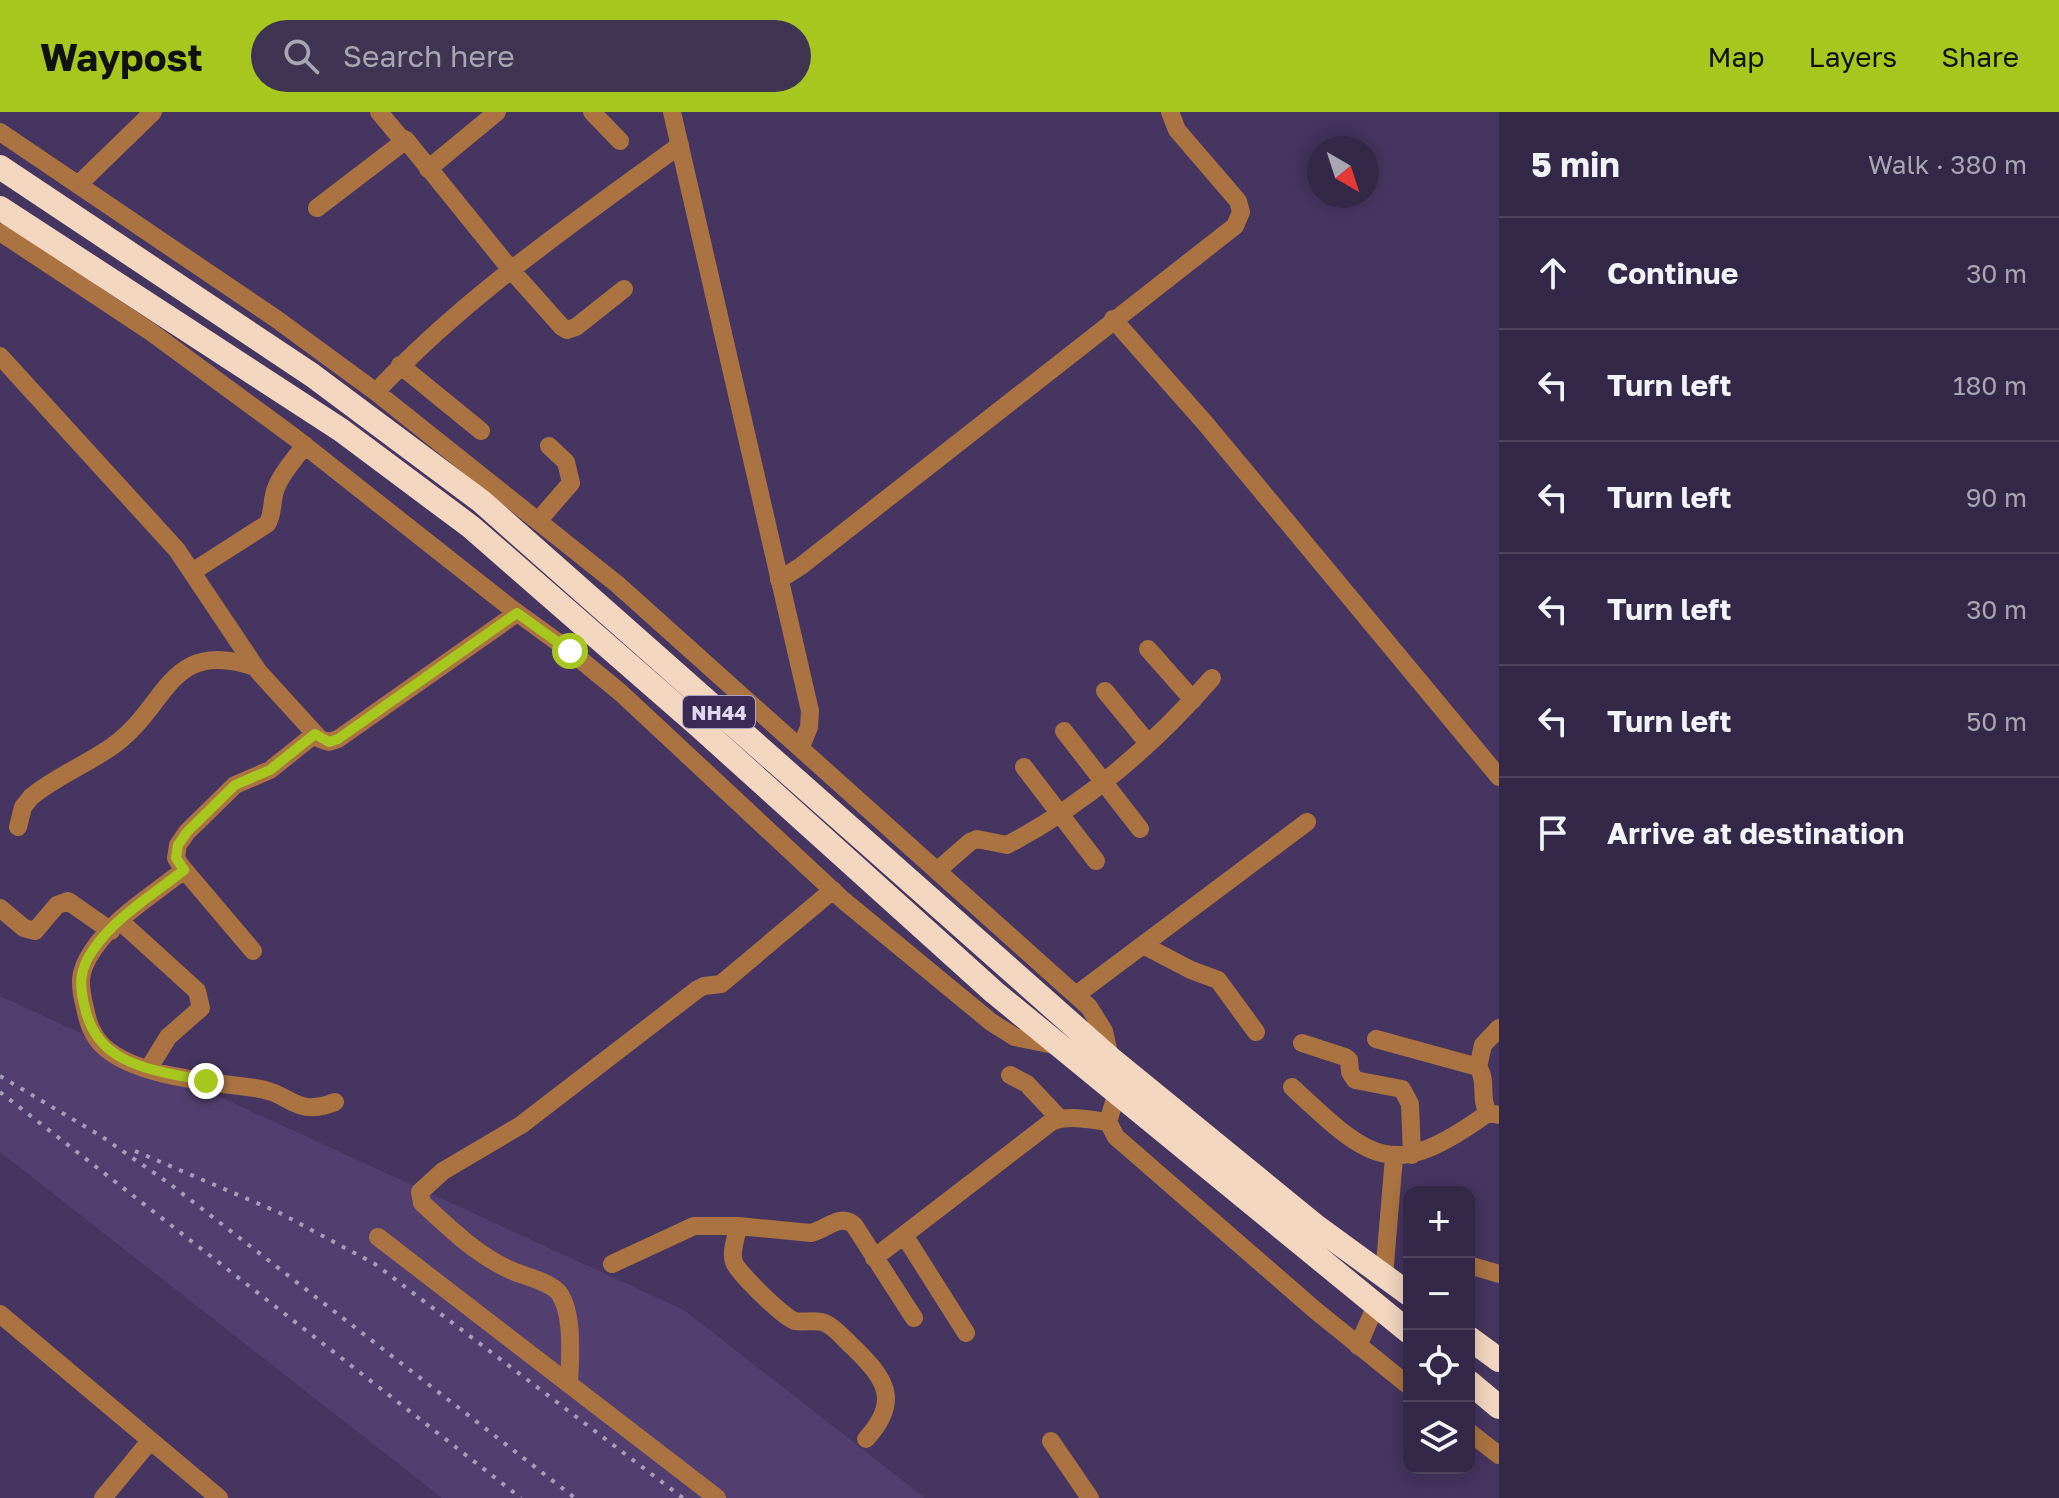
<!DOCTYPE html>
<html lang="en">
<head>
<meta charset="utf-8">
<style>
  :root { --surface:#342848; --page:#3f3452; --text:#f1f3f6; --muted:#a9a6b4; --line:#4e4460; --accent:#a7c71e }
  body { margin:0; font-family:"Golos Text",sans-serif; background:var(--page); color:var(--text) }
  .controls { position:absolute; right:24px; bottom:24px; display:grid; overflow:hidden; border-radius:16px; box-shadow:0 4px 20px #0003 }
  .controls button { width:72px; height:72px; display:grid; place-items:center; padding:0; border:0; border-bottom:2px solid var(--line); background:var(--surface); color:var(--text); font:40px sans-serif }
  .compass { position:absolute; left:1307px; top:24px; width:72px; height:72px; border-radius:50%; background:var(--surface); box-shadow:0 4px 20px #0003; rotate:141deg }
  .stop { position:absolute; width:24px; height:24px; margin:-18px; border:6px solid #a7c71e; border-radius:50%; background:#fff }
  .stop.end { background:#a7c71e; border-color:#fff; box-shadow:0 2px 8px #0008 }
  .list { margin:0; padding:0; list-style:none }
  h2 { display:flex; justify-content:space-between; align-items:center; height:104px; margin:0; padding:0 32px; font-size:34px }
  h2 small { font-size:26px; font-weight:400; color:var(--muted) }
  .list li { display:grid; grid-template-columns:52px 1fr auto; gap:24px; align-items:center; box-sizing:border-box; height:112px; padding:0 32px; border-top:2px solid var(--line) }
  .list b { display:block; font-size:30px; white-space:nowrap }
  .list em { font-size:26px; font-style:normal; color:var(--muted) }
  .icon { flex:none; width:44px; height:44px; fill:none; stroke:currentColor; stroke-width:2; stroke-linecap:round; stroke-linejoin:round }
  .map { position:relative; flex:none; width:1499px; height:1386px; overflow:hidden }
  header { display:flex; align-items:center; gap:48px; box-sizing:border-box; height:112px; padding:0 40px; background:var(--accent); color:#111 }
  header strong { font-size:38px }
  nav { display:flex; gap:44px; margin-inline-start:auto; font-size:28px }
  .search { width:560px; height:72px; background:var(--page); display:flex; align-items:center; gap:20px; box-sizing:border-box; padding:0 28px; border-radius:44px; color:var(--muted); font-size:30px }
  main { display:flex }
  aside { flex:1; background:var(--surface) }
  .map>svg:first-child { display:block }
  .built { fill:#523f6f }
  .lines { fill:none; stroke-linecap:round; stroke-linejoin:round }
  .minor { stroke:#ab7342; stroke-width:18 }
  .highway { stroke:#f2d6c0; stroke-width:24 }
  .rail { stroke:#a89cbc; stroke-width:4; stroke-dasharray:4 8; stroke-linecap:butt }
  .route { stroke:#a7c71e; stroke-width:10 }
  .labels { text-anchor:middle; dominant-baseline:central; stroke-width:8; stroke-linejoin:round; paint-order:stroke }
  .shield { fill:#3b2b54; stroke:#ada2c0; stroke-width:2 }
  .shield-label { font-size:20px; font-weight:bold; fill:#ded5ef }
</style>
</head>
<body>
<header>
<strong>Waypost</strong>
<div class="search"><svg class="icon" aria-label="search" viewBox="0 0 24 24"><circle cx="10" cy="10" r="6"/><path d="M15 15l6 6"/></svg>Search here</div>
<nav><a>Map</a><a>Layers</a><a>Share</a></nav>
</header>
<main>
<div class="map">
<svg width="1499" height="1386" viewBox="0 0 1499 1386">
  <rect width="100%" height="100%" fill="#463560"/>
  <path class="built" d="M0,884L684,1198L925,1386H442L0,1040Z"/>
  <g class="lines">
    <path class="minor" d="M379,0L399,24L406,28L512,159L562,215L567,218L576,215L624,177
      M592,0L620,29
      M672,0L810,599L809,615L801,635
      M0,20L275,206L376,280L617,472L1089,895L1104,919L1110,946
      M428,57L497,0
      M79,72L153,0
      M317,96L406,28
      M0,120L151,220L294,325L512,497L570,539L621,581L843,788L991,910L1015,925L1059,934
      M1113,207L1205,311L1499,665
      M0,244L177,438L258,559L320,627L329,630L338,627L517,501
      M400,253L481,319
      M376,280C464,185 575,110 680,33
      M538,409L571,371L566,350L549,334
      M192,460L267,412C274,402 271,388 276,376C282,360 295,347 305,333
      M779,468L801,454L1235,114L1241,100L1238,89L1177,18L1170,0
      M1148,537L1193,588
      M1105,579L1147,630
      M1064,619L1140,717
      M1024,655L1096,749
      M18,715L23,695L31,685C56,664 88,652 114,633C169,593 168,526 255,555
      M184,758C154,782 114,806 93,838C78,860 79,872 85,896C88,911 92,923 103,934C136,965 212,970 255,976C293,981 294,1006 335,990
      M938,758L970,730L977,727L1007,733C1084,693 1155,632 1212,566
      M0,796L24,816L35,819L57,793L68,789L111,819
      M120,809L197,879L201,896L168,925L149,956
      M1143,833L1191,858L1218,868L1256,920
      M253,839L181,754L176,746L178,733L187,720L235,673L270,658L315,622
      M1076,883L1307,710
      M1376,927L1478,955C1488,969 1479,986 1488,1001L1499,1003
      M1302,931L1345,945L1349,948L1350,960L1355,968L1402,977L1410,992L1412,1043
      M1478,955L1483,933L1499,916
      M1010,963L1027,972L1059,1006
      M1292,975C1371,1049 1392,1070 1488,1001
      M1117,980L1108,1010L1116,1025L1315,1198L1409,1274
      M738,1114C737,1124 730,1140 734,1150C737,1160 784,1206 795,1209C804,1211 816,1207 825,1211C835,1215 845,1228 853,1235C886,1267 901,1289 866,1327
      M904,1123L966,1221
      M378,1125L717,1386
      M874,1146L1051,1010C1069,1002 1090,1008 1108,1010
      M612,1152L694,1114H738L811,1121C827,1117 840,1101 854,1113L914,1206
      M1469,1153L1499,1162
      M1384,1164L1394,1045
      M0,1202L219,1386
      M1358,1234L1376,1193
      M569,1272C570,1248 574,1202 559,1181C550,1170 528,1165 515,1160C478,1145 451,1117 422,1091L420,1080L443,1059L521,1013L698,877L704,874L721,872L833,778
      M1469,1320L1499,1343
      M1051,1329L1090,1386
      M103,1386L150,1329"/>
    <path class="highway" d="M0,55L312,263L481,389L1110,946L1317,1115L1409,1182
      M0,96L341,318L471,415L699,614L994,880L1409,1220
      M1469,1226L1499,1248
      M1469,1270L1499,1295"/>
    <path class="rail" d="M0,964L101,1024L170,1072L575,1386
      M0,980L521,1386
      M135,1039L278,1100L375,1152L683,1386"/>
  </g>
  <g class="lines">
    <path class="route" d="M206,969C155,958 98,955 85,896C79,873 79,858 93,838C114,806 154,782 184,758L176,746L178,733L187,720L235,673L270,658L315,622L329,630L338,627L517,501L570,539"/>
  </g>
  <g class="labels">
    <rect class="shield" x="683" y="584" width="72" height="32" rx="6"/>
    <g class="shield-label">
      <text x="719" y="600">NH44</text>
    </g>
  </g>
</svg>
<div class="controls">
<button>+</button>
<button>−</button>
<button><svg class="icon" aria-label="locate" viewBox="0 0 24 24"><circle cx="12" cy="12" r="6"/><path d="M12 2v4M12 18v4M2 12h4M18 12h4"/></svg></button>
<button><svg class="icon" aria-label="layers" viewBox="0 0 24 24"><path d="M12 4l9 5-9 5-9-5zM3 14l9 5 9-5"/></svg></button>
</div>
<svg class="compass" viewBox="-18 -18 36 36"><path d="M0-13l5 13h-10z" fill="#e53935"/><path d="M0 13l5-13h-10z" fill="#a9a6b4"/></svg>
<div class="stop" style="left:570px;top:539px"></div>
<div class="stop end" style="left:206px;top:969px"></div>
</div>
<aside>
<h2>5 min<small>Walk · 380 m</small></h2>
<ul class="list">
<li><svg class="icon" aria-label="ahead" viewBox="0 0 24 24"><path d="M12 20V5M6 11l6-6 6 6"/></svg><div><b>Continue</b></div><em>30 m</em></li>
<li><svg class="icon" aria-label="left" viewBox="0 0 24 24"><path d="M17 20v-9H6M10 6l-5 5 5 5"/></svg><div><b>Turn left</b></div><em>180 m</em></li>
<li><svg class="icon" aria-label="left" viewBox="0 0 24 24"><path d="M17 20v-9H6M10 6l-5 5 5 5"/></svg><div><b>Turn left</b></div><em>90 m</em></li>
<li><svg class="icon" aria-label="left" viewBox="0 0 24 24"><path d="M17 20v-9H6M10 6l-5 5 5 5"/></svg><div><b>Turn left</b></div><em>30 m</em></li>
<li><svg class="icon" aria-label="left" viewBox="0 0 24 24"><path d="M17 20v-9H6M10 6l-5 5 5 5"/></svg><div><b>Turn left</b></div><em>50 m</em></li>
<li><svg class="icon" aria-label="arrive" viewBox="0 0 24 24"><path d="M6 21V4h12l-3 4 3 4H6"/></svg><div><b>Arrive at destination</b></div></li>
</ul>
</aside>
</main>
</body>
</html>
